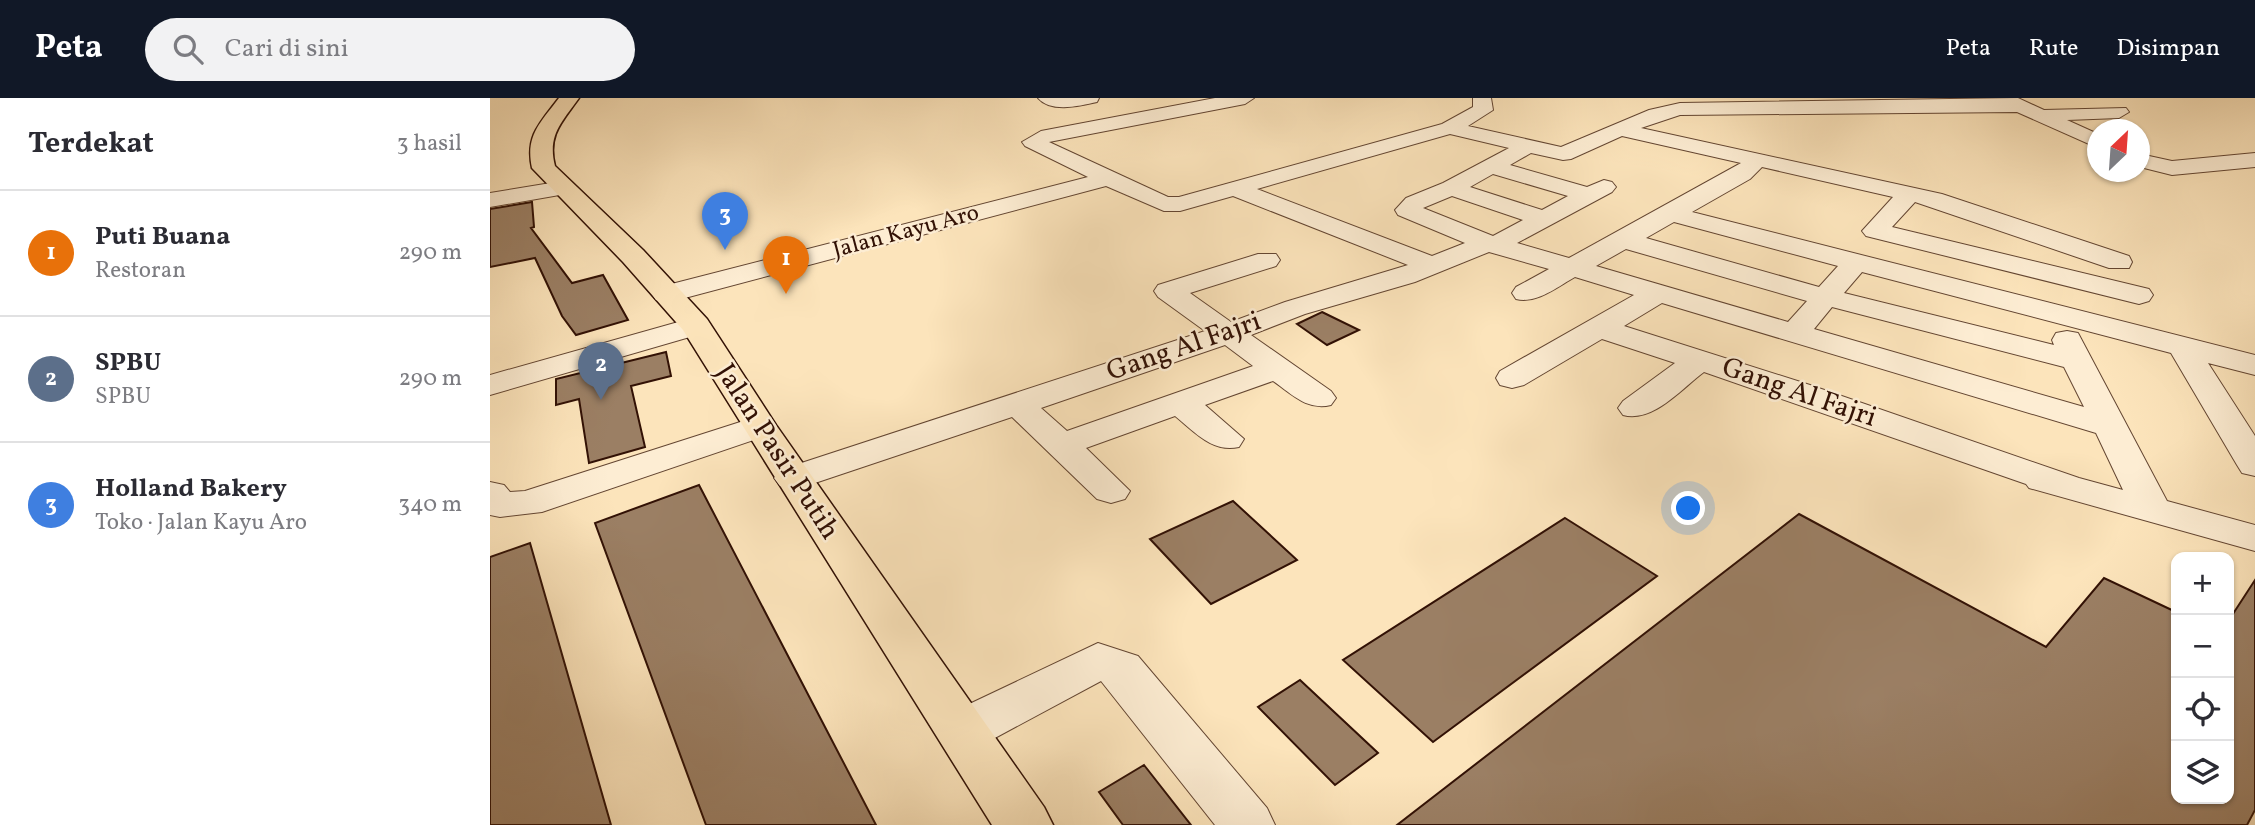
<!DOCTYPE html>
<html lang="id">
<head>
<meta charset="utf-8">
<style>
  :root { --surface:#fff; --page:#f2f2f3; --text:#2b2b33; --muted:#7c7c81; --line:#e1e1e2; --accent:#111827 }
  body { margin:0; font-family:Vollkorn,serif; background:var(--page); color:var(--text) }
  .controls { position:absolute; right:21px; bottom:21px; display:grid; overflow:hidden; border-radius:14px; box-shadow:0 2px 5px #0004 }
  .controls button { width:63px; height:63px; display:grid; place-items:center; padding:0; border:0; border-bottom:2px solid var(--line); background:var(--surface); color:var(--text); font:35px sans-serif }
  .compass { position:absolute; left:1597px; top:21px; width:63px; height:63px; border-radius:50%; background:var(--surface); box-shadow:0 2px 5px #0004; rotate:25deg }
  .you { position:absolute; left:1199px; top:411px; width:24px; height:24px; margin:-18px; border:5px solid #fff; border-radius:50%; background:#1a73e8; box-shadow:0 0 0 10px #1a73e833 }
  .badge { display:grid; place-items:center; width:46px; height:46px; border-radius:50%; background:var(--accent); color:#fff; font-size:23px; font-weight:700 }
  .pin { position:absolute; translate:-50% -58px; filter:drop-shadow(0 2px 4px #0008) }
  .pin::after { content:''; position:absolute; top:37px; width:24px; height:21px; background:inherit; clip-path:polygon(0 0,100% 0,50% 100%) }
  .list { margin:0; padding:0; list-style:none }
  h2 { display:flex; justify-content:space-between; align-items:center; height:91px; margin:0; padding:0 28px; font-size:30px }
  h2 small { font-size:23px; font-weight:400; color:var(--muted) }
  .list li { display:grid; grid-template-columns:46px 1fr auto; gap:21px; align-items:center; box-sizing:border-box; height:126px; padding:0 28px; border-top:2px solid var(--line) }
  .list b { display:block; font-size:26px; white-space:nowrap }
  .list p { margin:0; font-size:23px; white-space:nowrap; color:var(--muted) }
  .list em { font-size:23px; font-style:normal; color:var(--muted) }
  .icon { flex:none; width:38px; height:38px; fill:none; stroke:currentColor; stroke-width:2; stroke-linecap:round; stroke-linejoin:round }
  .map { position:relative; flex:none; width:1765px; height:727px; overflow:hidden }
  header { display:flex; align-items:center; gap:42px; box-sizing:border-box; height:98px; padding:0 35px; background:var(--accent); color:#fff }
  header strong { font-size:33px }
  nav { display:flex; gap:38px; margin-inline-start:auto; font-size:24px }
  .search { width:490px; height:63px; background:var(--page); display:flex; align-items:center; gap:18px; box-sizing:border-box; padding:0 24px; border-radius:38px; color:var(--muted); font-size:26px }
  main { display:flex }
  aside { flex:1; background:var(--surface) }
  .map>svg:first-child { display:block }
  .building { fill:#9b7f64; stroke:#321105; stroke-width:2 }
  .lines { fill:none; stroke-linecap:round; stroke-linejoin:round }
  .minor-casing { stroke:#644632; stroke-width:2 }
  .highway-casing { stroke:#321105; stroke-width:3 }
  .minor { fill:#fdedd3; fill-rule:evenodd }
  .highway { fill:#fce4bb; fill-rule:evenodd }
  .labels { text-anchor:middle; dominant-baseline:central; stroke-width:5; stroke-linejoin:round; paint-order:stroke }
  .far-street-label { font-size:23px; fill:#321105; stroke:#fdedd3 }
  .street-label { font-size:28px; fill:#321105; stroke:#fdedd3 }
</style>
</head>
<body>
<header>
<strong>Peta</strong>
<div class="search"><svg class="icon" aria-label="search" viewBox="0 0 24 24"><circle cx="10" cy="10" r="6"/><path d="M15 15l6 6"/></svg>Cari di sini</div>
<nav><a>Peta</a><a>Rute</a><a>Disimpan</a></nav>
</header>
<main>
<aside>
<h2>Terdekat<small>3 hasil</small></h2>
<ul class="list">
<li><span class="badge" style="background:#e8710a">1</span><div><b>Puti Buana</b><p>Restoran</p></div><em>290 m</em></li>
<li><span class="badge" style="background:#5c6f8a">2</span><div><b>SPBU</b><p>SPBU</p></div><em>290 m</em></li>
<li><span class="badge" style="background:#3f7fe0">3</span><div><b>Holland Bakery</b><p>Toko · Jalan Kayu Aro</p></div><em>340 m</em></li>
</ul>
</aside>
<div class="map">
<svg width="1765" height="727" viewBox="0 0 1765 727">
  <rect width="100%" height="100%" fill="#fce4bb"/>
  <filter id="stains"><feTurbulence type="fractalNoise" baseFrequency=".00286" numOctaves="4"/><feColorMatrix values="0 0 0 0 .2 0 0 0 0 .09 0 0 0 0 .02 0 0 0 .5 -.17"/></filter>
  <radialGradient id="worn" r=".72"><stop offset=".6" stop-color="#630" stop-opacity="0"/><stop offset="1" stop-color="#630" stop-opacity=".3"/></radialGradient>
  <path class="building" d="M42,104L44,129L41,130L82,185L113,177L138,222L86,237L72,218L45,160L0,169V111Z
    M832,214L869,232L837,247L807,226Z
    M176,254L181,278L141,288L155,349L99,365L89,301L66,307V281Z
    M209,387L386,727H216L105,425Z
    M743,403L807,462L721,506L660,441Z
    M1309,416L1556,549L1614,480L1686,514V701H1739V522L1765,482V712L1757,727H907Z
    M1075,420L1167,478L943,644L853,562Z
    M40,445L121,727H0V459Z
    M810,582L888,655L845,687L768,609Z
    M654,667L701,727H633L609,694Z"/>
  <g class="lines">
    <defs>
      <path id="minor" d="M548,0H609L607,4C589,8 561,15 548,0Z
        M725,0H764L755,6L559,44L678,99H689L952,26L983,9V0H1001L1003,12L978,28L1071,49L1159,12L1190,5L1528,0L1554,12L1636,10L1639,14L1629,20L1577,22L1608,36V50L1527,14L1190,17L1151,30L1452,96L1639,158L1642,164L1639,170H1619L1425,104L1402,129L1659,191L1663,197L1659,203L1649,206L1376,138L1372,133L1403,99L1272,69L1260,81L1202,114L1765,257V277L1718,265L1765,338V378L1752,375L1747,367L1681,255L1372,174L1354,195L1564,247L1562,242L1566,235L1577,233L1588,235L1677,403L1765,427V453L1539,390L1536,386L1214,274C1191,291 1163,325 1133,317L1128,310L1133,303L1185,265L1112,241L1034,287L1022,290L1010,287L1006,280L1010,273L1144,197L1085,179C1067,189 1047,206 1026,201L1022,195L1026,189L1059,171L999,154L925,184L815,216L761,237L841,293L846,300L841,307C817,313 802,296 783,283L715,307L754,341L749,349C722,355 705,334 685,318L596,350L640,393L635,401L621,405L607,401L522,319L316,388L303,392L290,388L284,380L290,372L715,233L668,199L664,193L668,187L768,156H786L790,162L786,168L700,195L741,224L795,204L918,167L743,98L690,113H674L616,88L176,205L166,202L162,196L166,190L598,79L535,48L532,44L551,33ZM960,36L1019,50L953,85L916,100L905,112L908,117L975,145L942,158L767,91ZM1132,38L1251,65L1079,160L1027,145L1122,94L1126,89L1122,84L1114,82L1097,89L1020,67L1041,55L1073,62L1081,61ZM1003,76L1078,98L1052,112L980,89ZM962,98L1033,122L1003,138L933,110ZM1184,124L1348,168L1329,189L1156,140ZM1136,151L1317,203L1298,224L1106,168ZM1172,205L1606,335L1633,392L1589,380L1320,287L1134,228ZM1342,209L1574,269L1594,309L1324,231ZM735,247L763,268L577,333L551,310Z
        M1765,55V69L1682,77L1650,69V56L1682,63Z
        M73,83L81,85L85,90L81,95L0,109V95Z
        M206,219L217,222L221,228L217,234L0,297V277Z
        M269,318L281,322L287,329L281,336L52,414L10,419L0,417V384L14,387L20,394L35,393Z
        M608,545L648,558L777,710L785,727H725L611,583L490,648L472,654L454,648L447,633L454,618Z"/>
      <path id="highway" d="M69,0H89C72,24 57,37 65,68L153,152L217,221L286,327L554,709L563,727H502L193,232L133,164L42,70C35,38 50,25 69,0Z"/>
    </defs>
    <use href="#minor" class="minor-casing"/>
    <use href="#highway" class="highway-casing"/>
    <use href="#minor" class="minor"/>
    <use href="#highway" class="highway"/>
  </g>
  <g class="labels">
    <g class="far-street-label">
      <text transform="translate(416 134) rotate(-15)">Jalan Kayu Aro</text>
    </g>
    <g class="street-label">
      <text transform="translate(694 249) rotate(-19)">Gang Al Fajri</text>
      <text transform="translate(1309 295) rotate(19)">Gang Al Fajri</text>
      <text transform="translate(287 354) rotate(57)">Jalan Pasir Putih</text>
    </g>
  </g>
  <rect width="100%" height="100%" filter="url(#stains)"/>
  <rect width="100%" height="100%" fill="url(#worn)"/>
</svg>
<div class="controls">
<button>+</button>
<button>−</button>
<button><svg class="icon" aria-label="locate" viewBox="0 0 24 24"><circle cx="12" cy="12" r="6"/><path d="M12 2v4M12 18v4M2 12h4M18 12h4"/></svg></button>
<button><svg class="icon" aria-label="layers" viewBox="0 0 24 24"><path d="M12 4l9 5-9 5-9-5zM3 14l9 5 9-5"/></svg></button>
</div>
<svg class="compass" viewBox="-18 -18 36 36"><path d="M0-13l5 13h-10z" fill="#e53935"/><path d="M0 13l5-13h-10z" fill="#7c7c81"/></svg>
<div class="you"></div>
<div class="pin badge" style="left:296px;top:196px;background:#e8710a">1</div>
<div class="pin badge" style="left:111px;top:302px;background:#5c6f8a">2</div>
<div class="pin badge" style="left:235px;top:152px;background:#3f7fe0">3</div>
</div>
</main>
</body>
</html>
